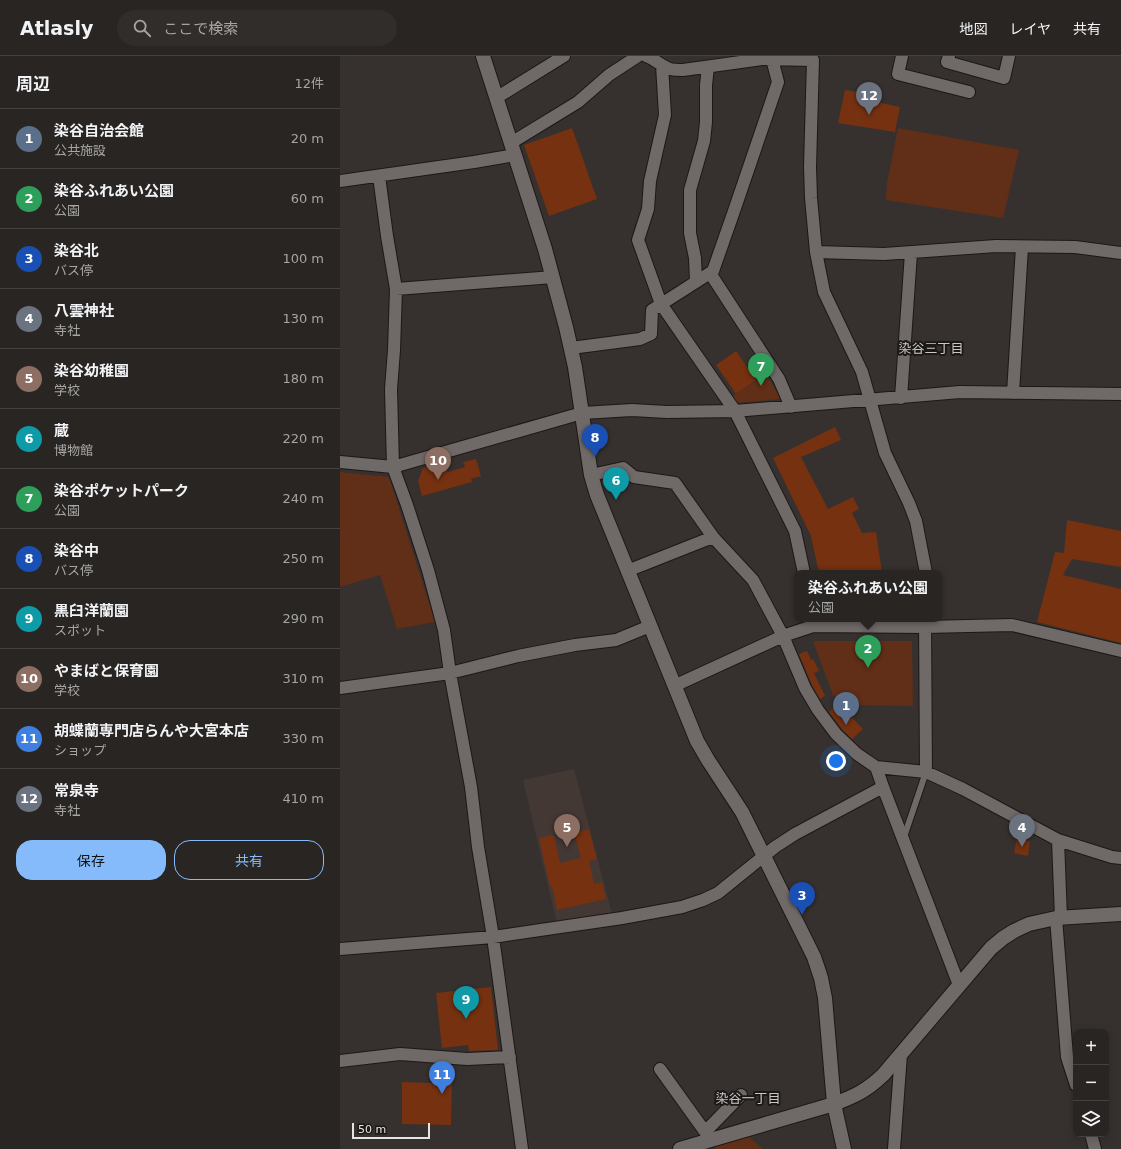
<!DOCTYPE html>
<html lang="ja">
<head>
<meta charset="utf-8">
<style>
  :root { --surface:#282522; --page:#302d2a; --text:#f1f3f6; --muted:#a5a5a5; --line:#444240; --accent:#86bbfb }
  body { margin:0; font-family:"DejaVu Sans","Noto Sans JP",sans-serif; background:var(--page); color:var(--text) }
  .controls { position:absolute; right:12px; bottom:12px; display:grid; overflow:hidden; border-radius:8px; box-shadow:0 2px 10px #0003 }
  .controls button { width:36px; height:36px; display:grid; place-items:center; padding:0; border:0; border-bottom:1px solid var(--line); background:var(--surface); color:var(--text); font:20px sans-serif }
  .scale { position:absolute; left:12px; bottom:10px; width:78px; box-sizing:border-box; padding-left:4px; border:2px solid #e6e3e2; border-top:0; font-size:11px; line-height:14px; white-space:nowrap; color:#e6e3e2; -webkit-text-stroke:3px #1b1918; paint-order:stroke }
  .you { position:absolute; left:496px; top:705px; width:14px; height:14px; margin:-10px; border:3px solid #fff; border-radius:50%; background:#1a73e8; box-shadow:0 0 0 6px #1a73e833 }
  .badge { display:grid; place-items:center; width:26px; height:26px; border-radius:50%; background:var(--accent); color:#fff; font-size:13px; font-weight:700 }
  .pin { position:absolute; translate:-50% -33px; filter:drop-shadow(0 1px 2px #0008) }
  .pin::after { content:''; position:absolute; top:21px; width:14px; height:12px; background:inherit; clip-path:polygon(0 0,100% 0,50% 100%) }
  .popup { position:absolute; left:454px; top:514px; width:148px; height:52px; box-sizing:border-box; display:grid; place-content:center; border-radius:8px; background:var(--surface); filter:drop-shadow(0 1px 3px #0005); font-size:13px; white-space:nowrap; color:var(--muted) }
  .popup b { font-size:15px; color:var(--text) }
  .popup::after { content:''; position:absolute; left:50%; top:100%; margin-left:-8px; border:8px solid transparent; border-top-color:var(--surface) }
  .list { margin:0; padding:0; list-style:none }
  h2 { display:flex; justify-content:space-between; align-items:center; height:52px; margin:0; padding:0 16px; font-size:17px }
  h2 small { font-size:13px; font-weight:400; color:var(--muted) }
  .list li { display:grid; grid-template-columns:26px 1fr auto; gap:12px; align-items:center; box-sizing:border-box; height:60px; padding:0 16px; border-top:1px solid var(--line) }
  .list b { display:block; font-size:15px; white-space:nowrap }
  .list p { margin:0; font-size:13px; white-space:nowrap; color:var(--muted) }
  .list em { font-size:13px; font-style:normal; color:var(--muted) }
  .actions { display:flex; gap:8px; padding:12px 16px }
  .actions a { flex:1; padding:9px 0; border:1px solid var(--accent); border-radius:16px; text-align:center; font-size:14px; color:var(--accent) }
  .actions .main { background:var(--accent); color:#111 }
  .icon { flex:none; width:22px; height:22px; fill:none; stroke:currentColor; stroke-width:2; stroke-linecap:round; stroke-linejoin:round }
  .map { position:relative; flex:none; width:781px; height:1093px; overflow:hidden }
  header { display:flex; align-items:center; gap:24px; box-sizing:border-box; height:56px; padding:0 20px; background:var(--surface); border-bottom:1px solid var(--line) }
  header strong { font-size:19px }
  nav { display:flex; gap:22px; margin-inline-start:auto; font-size:14px }
  .search { width:280px; height:36px; background:var(--page); display:flex; align-items:center; gap:10px; box-sizing:border-box; padding:0 14px; border-radius:22px; color:var(--muted); font-size:15px }
  main { display:flex }
  aside { flex:1; background:var(--surface) }
  .map>svg:first-child { display:block }
  .built { fill:#443835 }
  .green { fill:#612e17 }
  .building { fill:#753110 }
  .lines { fill:none; stroke-linecap:round; stroke-linejoin:round }
  .service-casing { stroke:#1d1817; stroke-width:8 }
  .minor-casing { stroke:#1d1817; stroke-width:14 }
  .tertiary-casing { stroke:#1d1817; stroke-width:16 }
  .service { stroke:#6f6967; stroke-width:6 }
  .minor { stroke:#6f6967; stroke-width:12 }
  .tertiary { stroke:#6f6967; stroke-width:14 }
  .labels { text-anchor:middle; dominant-baseline:central; stroke-width:4; stroke-linejoin:round; paint-order:stroke }
  .neighbourhood-label { font-size:13px; fill:#cdc7c4; stroke:#1b1918 }
</style>
</head>
<body>
<header>
<strong>Atlasly</strong>
<div class="search"><svg class="icon" aria-label="search" viewBox="0 0 24 24"><circle cx="10" cy="10" r="6"/><path d="M15 15l6 6"/></svg>ここで検索</div>
<nav><a>地図</a><a>レイヤ</a><a>共有</a></nav>
</header>
<main>
<aside>
<h2>周辺<small>12件</small></h2>
<ul class="list">
<li><span class="badge" style="background:#5c6f8a">1</span><div><b>染谷自治会館</b><p>公共施設</p></div><em>20 m</em></li>
<li><span class="badge" style="background:#2e9e5b">2</span><div><b>染谷ふれあい公園</b><p>公園</p></div><em>60 m</em></li>
<li><span class="badge" style="background:#1a4fb4">3</span><div><b>染谷北</b><p>バス停</p></div><em>100 m</em></li>
<li><span class="badge" style="background:#6b7280">4</span><div><b>八雲神社</b><p>寺社</p></div><em>130 m</em></li>
<li><span class="badge" style="background:#8d6e63">5</span><div><b>染谷幼稚園</b><p>学校</p></div><em>180 m</em></li>
<li><span class="badge" style="background:#0f9aa8">6</span><div><b>蔵</b><p>博物館</p></div><em>220 m</em></li>
<li><span class="badge" style="background:#2e9e5b">7</span><div><b>染谷ポケットパーク</b><p>公園</p></div><em>240 m</em></li>
<li><span class="badge" style="background:#1a4fb4">8</span><div><b>染谷中</b><p>バス停</p></div><em>250 m</em></li>
<li><span class="badge" style="background:#0f9aa8">9</span><div><b>黒臼洋蘭園</b><p>スポット</p></div><em>290 m</em></li>
<li><span class="badge" style="background:#8d6e63">10</span><div><b>やまばと保育園</b><p>学校</p></div><em>310 m</em></li>
<li><span class="badge" style="background:#3f7fe0">11</span><div><b>胡蝶蘭専門店らんや大宮本店</b><p>ショップ</p></div><em>330 m</em></li>
<li><span class="badge" style="background:#6b7280">12</span><div><b>常泉寺</b><p>寺社</p></div><em>410 m</em></li>
</ul>
<div class="actions"><a class="main">保存</a><a>共有</a></div>
</aside>
<div class="map">
<svg width="781" height="1093" viewBox="0 0 781 1093">
  <rect width="100%" height="100%" fill="#36312e"/>
  <path class="built" d="M234,713L272,858L217,867L183,724Z"/>
  <path class="green" d="M558,72L679,94L663,162L546,144L547,127Z
    M426,318L441,343L395,347L391,341Z
    M0,416L49,421L95,566L57,573L40,519L0,531Z
    M473,585H572L573,650L504,649L493,639Z
    M409,1081L423,1093H374L378,1089Z"/>
  <path class="building" d="M505,34L524,37L523,43L560,51L555,76L498,67Z
    M232,72L257,143L209,160L184,89Z
    M396,295L416,324L396,338L376,309Z
    M495,371L501,384L461,401L488,453L513,441L519,453L512,457L522,477L536,476L542,517H479L470,476H469L433,402Z
    M136,403L141,420L131,423L132,426L82,440L78,425L83,412L96,409L108,416L125,411L123,406Z
    M727,464L781,475V511L732,503L723,519L781,533V587L697,566L715,496L724,497Z
    M467,595L471,604L473,603L479,615L474,617L485,640L480,643L472,629L459,598Z
    M498,647L523,673L512,683L502,673L489,656Z
    M249,773L257,803L249,805L254,828L262,826L266,843L217,854L212,830L210,831L199,782L214,779L220,807L241,802L234,777Z
    M677,782L690,785L688,800L674,797Z
    M151,931L158,994L129,995L128,989L102,992L96,937Z
    M62,1026L92,1027V1026H112L111,1069L62,1068Z"/>
  <g class="lines">
    <defs>
      <path id="service" d="M564,781L586,716"/>
      <path id="minor" d="M306,0C315,3 321,10 330,13C334,14 339,14 343,14L422,3L473,4L470,111L471,142L476,196L484,236L522,316L545,397L569,447L576,465L586,517
        M562,0L558,18L629,36
        M609,0L607,6L664,22L669,0
        M322,9L325,59L310,125L308,153L298,184L321,248L395,355L455,475L464,517
        M156,42L224,0
        M171,87L238,46L269,19L298,0
        M39,120L47,180L56,233L54,294L51,333L53,411L67,449L88,514L104,574L110,617L131,731L138,791L153,881L182,1093
        M0,125L134,106L175,99
        M476,196L544,198L656,190L735,191L781,197
        M370,217L439,323L451,351
        M356,226L355,202L350,177V134L364,85L366,66V29L368,11
        M56,233L213,221
        M231,292L300,283L311,278L312,254L373,215L394,155L438,26L432,3
        M673,337L682,191
        M561,342L571,197
        M0,406L53,411L242,357L292,354L327,356L395,355L620,336L781,338
        M251,419L283,412L294,421L335,427L373,481L413,524L443,580L465,632L478,654L496,678L517,698L536,711L586,716L623,733L718,784L772,801L781,802
        M287,515L373,481
        M585,563L586,716
        M334,630L443,580L473,570L585,571L672,569L781,595
        M0,632L110,617L178,600L235,589L276,584L310,570
        M536,711L543,731L619,929
        M718,784L721,862
        M716,862L727,1001L736,1029
        M0,893L153,881L282,862L342,851L363,844L378,837L435,791L455,778L543,731
        M0,1005L60,998L127,1003L170,1001
        M320,1013L371,1084
        M365,1076L401,1039
        M751,1078L755,1093
        M554,1093L561,998"/>
      <path id="tertiary" d="M143,0L205,193L226,271L235,311L251,419L257,439L357,685L368,704L402,756L474,901L481,922L485,942L494,1048L504,1093
        M340,1093L494,1048C515,1040 526,1035 543,1019L651,892L663,882L674,875L689,868L716,862L781,858"/>
    </defs>
    <use href="#service" class="service-casing"/>
    <use href="#minor" class="minor-casing"/>
    <use href="#tertiary" class="tertiary-casing"/>
    <use href="#service" class="service"/>
    <use href="#minor" class="minor"/>
    <use href="#tertiary" class="tertiary"/>
  </g>
  <g class="labels">
    <g class="neighbourhood-label">
      <text x="591" y="292">染谷三丁目</text>
      <text x="408" y="1042">染谷一丁目</text>
    </g>
  </g>
</svg>
<div class="controls">
<button>+</button>
<button>−</button>
<button><svg class="icon" aria-label="layers" viewBox="0 0 24 24"><path d="M12 4l9 5-9 5-9-5zM3 14l9 5 9-5"/></svg></button>
</div>
<div class="scale">50 m</div>
<div class="you"></div>
<div class="pin badge" style="left:506px;top:669px;background:#5c6f8a">1</div>
<div class="pin badge" style="left:528px;top:612px;background:#2e9e5b">2</div>
<div class="popup"><b>染谷ふれあい公園</b>公園</div>
<div class="pin badge" style="left:462px;top:859px;background:#1a4fb4">3</div>
<div class="pin badge" style="left:682px;top:791px;background:#6b7280">4</div>
<div class="pin badge" style="left:227px;top:791px;background:#8d6e63">5</div>
<div class="pin badge" style="left:276px;top:444px;background:#0f9aa8">6</div>
<div class="pin badge" style="left:421px;top:330px;background:#2e9e5b">7</div>
<div class="pin badge" style="left:255px;top:401px;background:#1a4fb4">8</div>
<div class="pin badge" style="left:126px;top:963px;background:#0f9aa8">9</div>
<div class="pin badge" style="left:98px;top:424px;background:#8d6e63">10</div>
<div class="pin badge" style="left:102px;top:1038px;background:#3f7fe0">11</div>
<div class="pin badge" style="left:529px;top:59px;background:#6b7280">12</div>
</div>
</main>
</body>
</html>
